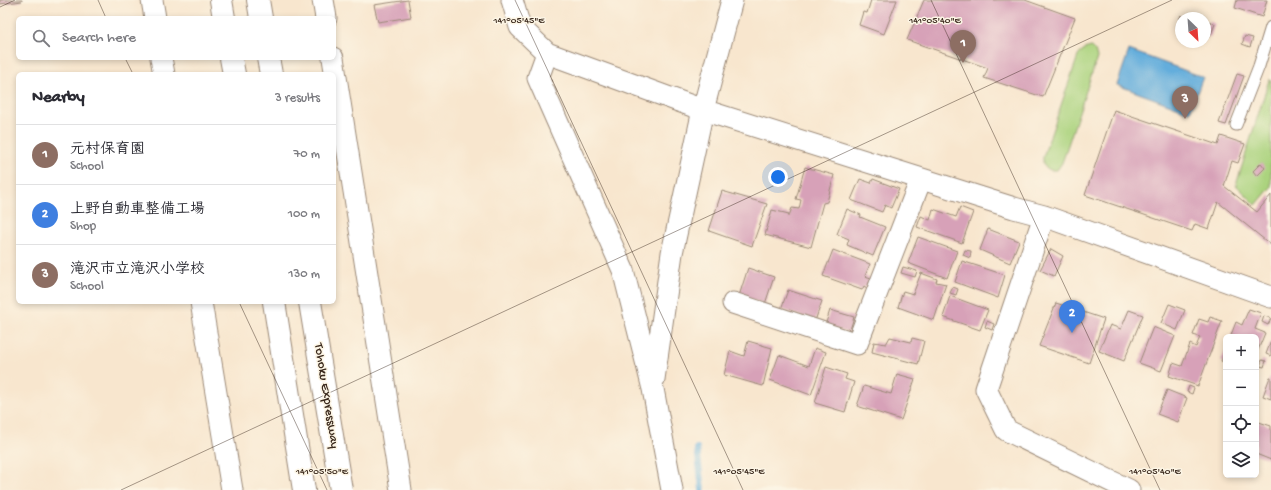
<!DOCTYPE html>
<html lang="en">
<head>
<meta charset="utf-8">
<style>
  :root { --surface:#fff; --page:#f7f7f7; --text:#2b2b33; --muted:#7c7c81; --line:#e1e1e2; --accent:#ea580c }
  body { margin:0; font-family:"Gochi Hand","Klee One",sans-serif; background:var(--page); color:var(--text) }
  .controls { position:absolute; right:12px; bottom:12px; display:grid; overflow:hidden; border-radius:6px; box-shadow:0 2px 6px #0003 }
  .controls button { width:36px; height:36px; display:grid; place-items:center; padding:0; border:0; border-bottom:1px solid var(--line); background:var(--surface); color:var(--text); font:20px sans-serif }
  .compass { position:absolute; left:1175px; top:12px; width:36px; height:36px; border-radius:50%; background:var(--surface); box-shadow:0 2px 6px #0003; rotate:155deg }
  .you { position:absolute; left:778px; top:177px; width:14px; height:14px; margin:-10px; border:3px solid #fff; border-radius:50%; background:#1a73e8; box-shadow:0 0 0 6px #1a73e833 }
  .badge { display:grid; place-items:center; width:26px; height:26px; border-radius:50%; background:var(--accent); color:#fff; font-size:13px; font-weight:700 }
  .pin { position:absolute; translate:-50% -33px; filter:drop-shadow(0 1px 2px #0008) }
  .pin::after { content:''; position:absolute; top:21px; width:14px; height:12px; background:inherit; clip-path:polygon(0 0,100% 0,50% 100%) }
  .list { margin:0; padding:0; list-style:none }
  h2 { display:flex; justify-content:space-between; align-items:center; height:52px; margin:0; padding:0 16px; font-size:17px }
  h2 small { font-size:13px; font-weight:400; color:var(--muted) }
  .list li { display:grid; grid-template-columns:26px 1fr auto; gap:12px; align-items:center; box-sizing:border-box; height:60px; padding:0 16px; border-top:1px solid var(--line) }
  .list b { display:block; font-size:15px; white-space:nowrap }
  .list p { margin:0; font-size:13px; white-space:nowrap; color:var(--muted) }
  .list em { font-size:13px; font-style:normal; color:var(--muted) }
  .icon { flex:none; width:22px; height:22px; fill:none; stroke:currentColor; stroke-width:2; stroke-linecap:round; stroke-linejoin:round }
  .map { position:relative; flex:none; width:1271px; height:490px; overflow:hidden }
  .search { position:absolute; background:var(--surface); box-shadow:0 2px 6px #0003; left:16px; top:16px; width:320px; height:44px; display:flex; align-items:center; gap:10px; box-sizing:border-box; padding:0 14px; border-radius:6px; color:var(--muted); font-size:15px }
  .panel { position:absolute; background:var(--surface); box-shadow:0 2px 6px #0003; left:16px; top:72px; width:320px; height:232px; border-radius:6px }
  .map>svg:first-child { display:block }
  .green { fill:#abd37e; stroke:#737e4e }
  .water { fill:#64addc; stroke:#506c7d }
  .lines { fill:none; stroke-linecap:round; stroke-linejoin:round }
  .stream { stroke:#64addc; stroke-width:6 }
  .building { fill:#d7a1b8 }
  .lane-casing { stroke:#9a8876; stroke-width:13 }
  .street-casing { stroke:#9a8876; stroke-width:23 }
  .highway-casing { stroke:#9a8876; stroke-width:24 }
  .lane { stroke:#fff; stroke-width:11 }
  .street { stroke:#fff; stroke-width:21 }
  .highway { stroke:#fff; stroke-width:22 }
  .ticks { fill:none; stroke:#3b2a1e; stroke-width:1; stroke-opacity:0.45 }
  .labels { text-anchor:middle; dominant-baseline:central; stroke-width:3; stroke-linejoin:round; paint-order:stroke }
  .street-label { font-size:13px; fill:#3b2a1e; stroke:#fcf5e5 }
  .ticks-label { font-size:10px; text-anchor:middle; fill:#3b2a1e; stroke:#fcf5e5; stroke-width:3; stroke-linejoin:round; paint-order:stroke }
</style>
</head>
<body>
<div class="map">
<svg width="1271" height="490" viewBox="0 0 1271 490">
  <rect width="100%" height="100%" fill="#fcf5e5"/>
  <filter id="ink" filterUnits="userSpaceOnUse"><feTurbulence type="fractalNoise" baseFrequency=".025" numOctaves="2"/><feDisplacementMap in="SourceGraphic" scale="8" xChannelSelector="R" yChannelSelector="G"/><feConvolveMatrix kernelMatrix="1 2 1 2 8 2 1 2 1" color-interpolation-filters="sRGB"/></filter>
  <filter id="wash" filterUnits="userSpaceOnUse"><feTurbulence type="fractalNoise" baseFrequency=".012" numOctaves="4" result="noise"/><feDisplacementMap in="SourceGraphic" scale="16" xChannelSelector="R" yChannelSelector="G"/><feGaussianBlur stdDeviation="0.9" result="paint"/><feColorMatrix in="noise" values="0 0 0 0 0 0 0 0 0 0 0 0 0 0 0 0 0 1.4 0 .05"/><feComposite in="paint" operator="in"/></filter>
  <g filter="url(#wash)">
    <rect width="100%" height="100%" fill="#f8e6ce"/>
    <path class="green" d="M1091,47L1095,51L1097,58L1062,163L1057,170H1050L1043,165V157L1078,56L1084,49Z
      M1269,80H1271V187L1256,205L1236,185Z"/>
    <path class="water" d="M1129,50L1203,77L1190,112L1117,85Z"/>
    <g class="lines">
      <path class="stream" d="M697,448L702,490"/>
    </g>
    <g id="blocks">
      <path class="building" d="M0,0H22V1L0,4Z
        M408,0L411,17L378,22L374,5Z
        M871,0H897L884,34L859,25L863,12L867,13Z
        M924,0H1025L1075,18L1043,97L984,78L988,68L907,40Z
        M1237,0H1267L1262,17L1235,8Z
        M1181,15V17L1184,18H1181V29L1176,27Z
        M1209,21L1215,24L1210,37L1205,35V31Z
        M1245,36L1253,38L1250,47L1242,44Z
        M1237,74L1244,76L1226,125L1219,123Z
        M1114,110L1218,145L1221,136L1245,144L1238,163L1232,161L1224,186L1257,212L1271,195V245L1218,202L1209,229L1195,224L1192,231L1085,195Z
        M1261,163L1265,168L1257,176L1253,171Z
        M805,167L834,175L827,202L823,203L811,247L765,235L772,210L789,214L788,216H789L792,208L799,209L801,200L796,199Z
        M860,179L871,183L873,179L899,189L891,208L885,205L882,212L851,200Z
        M722,191L767,204L752,246L709,231Z
        M960,207L973,212L962,243L917,227L921,216L930,220L933,209L956,217Z
        M847,209L861,215L860,217L885,227L873,256L847,245L849,239L837,234Z
        M988,229L1019,241L1010,263L980,250Z
        M918,237L957,251L947,278L908,263Z
        M1051,249L1063,256L1054,276L1040,270Z
        M833,250L870,264L865,276L871,278L867,288L864,286L862,290L823,276Z
        M965,250L971,251L970,258L963,255Z
        M962,261L1005,275L998,298L955,282Z
        M903,267L917,271L915,277L901,273Z
        M748,268L774,277L765,304L739,296Z
        M921,273L937,279L936,282L946,284L934,320L898,307L903,291L913,294Z
        M953,287L958,289L956,295L950,293Z
        M788,290L822,301L815,321L781,309Z
        M950,296L988,310L980,330L943,317Z
        M1056,303L1104,319L1089,363L1039,346Z
        M1169,304L1185,310L1177,330L1161,323Z
        M1249,309L1261,313L1255,329L1265,333L1256,355V337H1236L1231,335L1236,322L1242,325Z
        M830,310L854,317L849,333L825,326Z
        M1129,310L1143,315L1124,361L1099,351L1110,325L1121,329Z
        M1264,316L1271,318L1268,325L1262,322Z
        M1210,317L1222,321L1198,386L1169,376L1173,363L1182,366L1190,344L1196,347L1200,337L1193,335L1199,319L1208,322Z
        M987,321L994,324L992,330L985,327Z
        M1153,327L1175,336L1161,371L1139,363Z
        M890,337L911,342L912,338L924,341L918,364L872,352L874,342L886,344Z
        M748,341L772,348L763,386L724,375L730,351L744,356Z
        M1271,341V356L1266,354Z
        M815,348L826,352L811,395L770,380L779,355L809,366Z
        M1226,350V363L1221,361Z
        M1262,360L1266,361L1264,367L1260,366Z
        M826,367L847,374L845,379L854,382L845,412L815,403Z
        M897,374L915,379L901,420L857,406L864,386L891,394Z
        M1270,377H1271V399L1263,396Z
        M1189,386L1194,388L1192,394L1187,392Z
        M1167,390L1187,398L1178,422L1157,414Z
        M1256,421L1271,426V460L1256,454Z"/>
    </g>
  </g>
  <g filter="url(#ink)">
    <use href="#blocks" fill-opacity="0" stroke="#9a8876" stroke-width="1"/>
    <g class="lines">
      <defs>
        <path id="lane" d="M1236,125L1259,66L1271,27"/>
        <path id="street" d="M152,0L155,18
          M323,0L326,18
          M512,0L520,27L547,53L703,110L1014,208L1044,216L1271,297
          M547,53L538,78L623,270L653,389L672,490
          M161,58L164,74
          M333,58L401,490
          M1044,216L986,389L1006,430L1129,490
          M201,302L232,490
          M733,303L857,344L921,179
          M654,379L672,253L703,110L732,0"/>
        <path id="highway" d="M221,0L224,18
          M258,0L261,18
          M231,58L234,74
          M268,58L271,74
          M274,302L304,490
          M310,302L341,490"/>
      </defs>
      <use href="#lane" class="lane-casing"/>
      <use href="#street" class="street-casing"/>
      <use href="#highway" class="highway-casing"/>
      <use href="#lane" class="lane"/>
      <use href="#street" class="street"/>
      <use href="#highway" class="highway"/>
    </g>
  </g>
  <path class="ticks" d="M98,0L106,18M515,0L743,490M931,0L1160,490M0,7L15,0M125,58L133,74M239,302L327,490M121,490L1172,0"/>
  <g class="labels">
    <g class="street-label">
      <text transform="translate(326 396) rotate(81)">Tohoku Expressway</text>
    </g>
  </g>
  <g class="ticks-label">
    <text x="519" y="23">141°05'45"E</text>
    <text x="935" y="23">141°05'40"E</text>
    <text x="322" y="474">141°05'50"E</text>
    <text x="739" y="474">141°05'45"E</text>
    <text x="1155" y="474">141°05'40"E</text>
  </g>
</svg>
<div class="controls">
<button>+</button>
<button>−</button>
<button><svg class="icon" aria-label="locate" viewBox="0 0 24 24"><circle cx="12" cy="12" r="6"/><path d="M12 2v4M12 18v4M2 12h4M18 12h4"/></svg></button>
<button><svg class="icon" aria-label="layers" viewBox="0 0 24 24"><path d="M12 4l9 5-9 5-9-5zM3 14l9 5 9-5"/></svg></button>
</div>
<svg class="compass" viewBox="-18 -18 36 36"><path d="M0-13l5 13h-10z" fill="#e53935"/><path d="M0 13l5-13h-10z" fill="#7c7c81"/></svg>
<div class="you"></div>
<div class="pin badge" style="left:963px;top:63px;background:#8d6e63">1</div>
<div class="pin badge" style="left:1072px;top:333px;background:#3f7fe0">2</div>
<div class="pin badge" style="left:1185px;top:119px;background:#8d6e63">3</div>
<div class="search"><svg class="icon" aria-label="search" viewBox="0 0 24 24"><circle cx="10" cy="10" r="6"/><path d="M15 15l6 6"/></svg>Search here</div>
<section class="panel">
<h2>Nearby<small>3 results</small></h2>
<ul class="list">
<li><span class="badge" style="background:#8d6e63">1</span><div><b>元村保育園</b><p>School</p></div><em>70 m</em></li>
<li><span class="badge" style="background:#3f7fe0">2</span><div><b>上野自動車整備工場</b><p>Shop</p></div><em>100 m</em></li>
<li><span class="badge" style="background:#8d6e63">3</span><div><b>滝沢市立滝沢小学校</b><p>School</p></div><em>130 m</em></li>
</ul>
</section>
</div>
</body>
</html>
